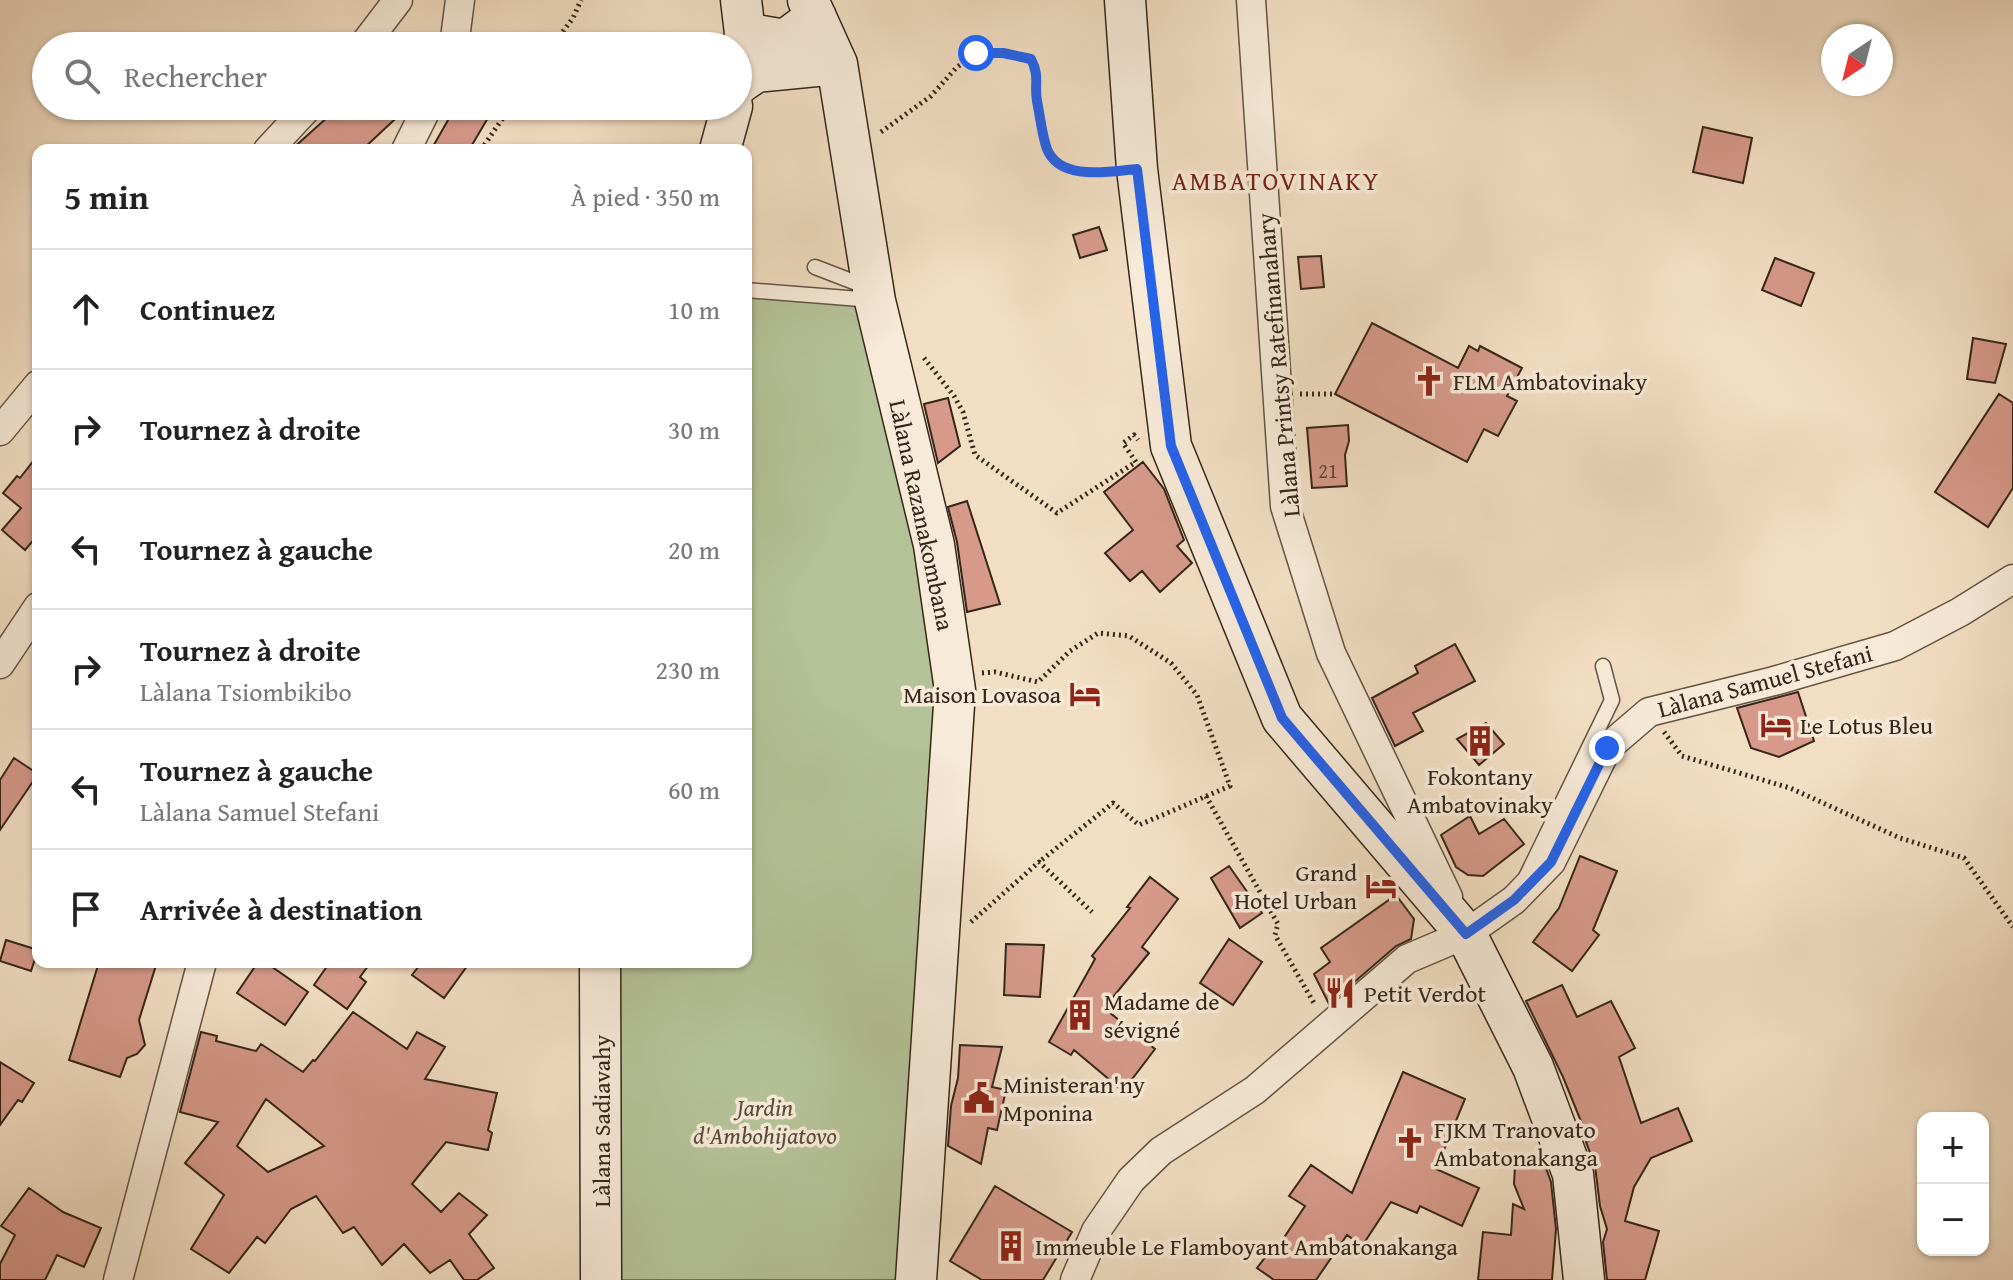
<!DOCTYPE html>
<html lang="fr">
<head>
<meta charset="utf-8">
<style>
  :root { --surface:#fff; --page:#f6f6f6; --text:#222; --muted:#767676; --line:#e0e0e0 }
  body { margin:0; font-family:"Gentium Book Plus",serif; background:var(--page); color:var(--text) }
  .controls { position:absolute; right:24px; bottom:24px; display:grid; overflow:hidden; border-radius:16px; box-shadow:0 2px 6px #0004 }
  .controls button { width:72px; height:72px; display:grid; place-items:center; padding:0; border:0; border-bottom:2px solid var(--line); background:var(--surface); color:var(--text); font:40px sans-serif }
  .compass { position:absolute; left:1821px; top:24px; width:72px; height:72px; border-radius:50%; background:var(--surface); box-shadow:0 2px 6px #0004; rotate:215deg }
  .stop { position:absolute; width:24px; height:24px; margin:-18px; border:6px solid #2563eb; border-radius:50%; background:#fff }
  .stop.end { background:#2563eb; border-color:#fff; box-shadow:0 2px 8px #0008 }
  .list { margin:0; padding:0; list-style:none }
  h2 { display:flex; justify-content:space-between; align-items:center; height:104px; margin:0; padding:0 32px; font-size:34px }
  h2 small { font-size:26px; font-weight:400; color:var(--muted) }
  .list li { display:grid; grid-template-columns:52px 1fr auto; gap:24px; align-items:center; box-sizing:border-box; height:120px; padding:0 32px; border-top:2px solid var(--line) }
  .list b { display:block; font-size:30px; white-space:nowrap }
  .list p { margin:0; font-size:26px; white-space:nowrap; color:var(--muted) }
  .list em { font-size:26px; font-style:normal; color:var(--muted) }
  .icon { flex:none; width:44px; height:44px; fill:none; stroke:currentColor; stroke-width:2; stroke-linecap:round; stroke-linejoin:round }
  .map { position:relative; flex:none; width:2013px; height:1280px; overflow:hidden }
  .search { position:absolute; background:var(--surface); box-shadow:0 2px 6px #0004; left:32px; top:32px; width:720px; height:88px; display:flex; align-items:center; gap:20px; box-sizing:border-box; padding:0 28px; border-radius:44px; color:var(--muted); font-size:30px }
  .panel { position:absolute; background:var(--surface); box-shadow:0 2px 6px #0004; left:32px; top:144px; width:720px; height:824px; border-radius:16px }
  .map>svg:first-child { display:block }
  .green { fill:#b4c298; stroke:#747459; stroke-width:2 }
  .building { fill:#d6998a; stroke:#35261a; stroke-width:2; fill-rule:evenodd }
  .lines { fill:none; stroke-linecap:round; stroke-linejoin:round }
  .lane-casing { stroke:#645444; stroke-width:17 }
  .street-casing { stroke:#645444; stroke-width:31 }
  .secondary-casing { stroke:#35261a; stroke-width:43 }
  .path { stroke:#35261a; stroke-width:5; stroke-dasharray:2 4; stroke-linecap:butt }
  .lane { stroke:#f7ead8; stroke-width:14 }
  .street { stroke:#f7ead8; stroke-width:28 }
  .secondary { stroke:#f7ead8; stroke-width:40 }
  .route { stroke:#2563eb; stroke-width:10 }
  .labels { text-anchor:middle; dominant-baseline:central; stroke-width:7; stroke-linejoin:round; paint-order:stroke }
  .number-label { font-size:20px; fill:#5d4336 }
  .street-label { font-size:24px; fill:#35261a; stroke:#f7ead8 }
  .poi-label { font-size:24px; fill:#35261a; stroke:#f7ead8; text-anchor:start }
  .park-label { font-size:24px; font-style:italic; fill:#554d3a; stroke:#f7ead8 }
  .neighbourhood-label { font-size:26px; letter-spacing:2px; fill:#7a1f14; stroke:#f7ead8 }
</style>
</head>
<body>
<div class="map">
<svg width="2013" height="1280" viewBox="0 0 2013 1280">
  <rect width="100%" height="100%" fill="#f2dec3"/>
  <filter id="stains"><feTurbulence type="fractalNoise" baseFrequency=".0025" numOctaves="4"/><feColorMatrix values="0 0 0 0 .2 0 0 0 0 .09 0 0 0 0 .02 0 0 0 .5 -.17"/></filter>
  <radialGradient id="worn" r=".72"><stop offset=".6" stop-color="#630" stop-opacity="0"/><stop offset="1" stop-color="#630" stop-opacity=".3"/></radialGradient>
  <path class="green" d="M746,292L875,301L955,690L916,1280H601V962H746Z"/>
  <path class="building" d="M340,106H409L362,150H291Z
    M456,106H495L469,150H431Z
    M1703,127L1752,138L1743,183L1693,172Z
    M1099,227L1107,250L1080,258L1073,235Z
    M1321,256L1324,287L1301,289L1298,257Z
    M1775,258L1814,273L1801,306L1762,290Z
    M1372,323L1458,368L1469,346L1478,351L1480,346L1522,368L1507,396L1517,401L1498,436L1484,429L1467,462L1335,394Z
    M1973,338L2006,344L1995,383L1967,379Z
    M1999,394L2013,403V488L1988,527L1935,492Z
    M948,398L960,446L938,463L924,404Z
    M1348,425L1349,441L1345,455L1347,486L1312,488L1307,428Z
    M38,455V535L25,550L2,530L21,508L3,493L17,476L20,478Z
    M1143,462L1164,489L1184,540L1177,546L1192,563L1160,592L1142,571L1130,581L1105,553L1133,530L1104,492Z
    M967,501L1000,604L967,612L957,542L948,507Z
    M1455,644L1475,681L1413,713L1423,731L1395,746L1372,698L1418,673L1415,666Z
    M1798,692L1814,741L1779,757L1751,748L1737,708Z
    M1486,723L1504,744L1479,765L1457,739Z
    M14,758L38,774L0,830V780Z
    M1470,816L1479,834L1504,819L1524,844L1483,876L1468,875L1456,867L1441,835Z
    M1580,856L1617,871L1593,930L1599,935L1572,971L1533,942L1559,908Z
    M1229,866L1262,913L1240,928L1211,878Z
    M1150,877L1178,899L1142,947L1149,953L1104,1008L1155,1049L1123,1091L1074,1050L1071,1055L1049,1042L1095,959L1092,956L1130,908L1127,907Z
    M1396,895L1414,919L1411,939L1396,946L1329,1004L1314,974L1330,962L1321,948Z
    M1229,939L1262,962L1233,1005L1200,983Z
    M6,940L38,950L31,971L0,961Z
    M1006,944L1044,945L1040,997L1004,995Z
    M99,962H157L139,1020L145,1045L137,1054L127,1058L120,1077L69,1060Z
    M258,962H265L308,992L285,1025L237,993Z
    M330,962H371L360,977L366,982L347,1009L314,985Z
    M422,962H470L444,998L412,975Z
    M1562,985L1577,1017L1611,1001L1635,1048L1619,1057L1641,1123L1678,1108L1692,1141L1651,1158L1634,1187L1625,1221L1659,1231L1645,1280H1607L1603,1242L1607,1229L1600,1206L1595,1166L1586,1142L1589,1141L1563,1077L1526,1001Z
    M353,1012L407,1049L417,1032L445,1047L425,1079L497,1093L488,1130L492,1133L488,1150L446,1142L412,1184L441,1212L459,1193L487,1215L469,1234L494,1268L477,1280H464L450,1260L430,1273L404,1244L382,1265L354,1227L343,1233L316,1196L291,1209L265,1243L257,1237L229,1273L191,1249L224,1195L185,1163L218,1122L180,1112L201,1032L217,1036L216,1041L256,1051L261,1044L303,1072L313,1060L315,1061ZM266,1099L324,1146L268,1172L237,1146Z
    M960,1045L1002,1047L992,1087L1006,1090L997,1130L988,1128L981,1164L948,1146L951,1106L958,1078Z
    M0,1062L34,1083L22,1102L18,1100L0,1125Z
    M1403,1072L1465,1099L1436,1169L1479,1188L1462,1226L1420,1206L1417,1213L1391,1202L1362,1246L1347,1235L1316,1280H1274L1257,1268L1276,1243L1279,1245L1305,1206L1289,1196L1311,1165L1352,1193Z
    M1541,1154L1551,1182L1556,1229L1552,1280H1478L1483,1232L1511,1235L1513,1204L1524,1209L1514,1184L1515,1165Z
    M995,1186L1072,1232L1043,1280H982L950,1261Z
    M29,1188L63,1212L101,1228L84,1267L57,1255L45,1280H0V1264L15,1235L1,1226Z"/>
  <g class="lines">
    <defs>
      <path id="lane" d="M815,267L867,287
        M746,290L873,300
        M1526,877L1612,700L1603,666"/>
      <path id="street" d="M1251,0L1285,506L1331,653L1448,897
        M363,46L398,0
        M454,46L460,0
        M268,150L309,106
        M406,150L428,106
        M0,431L38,385
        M0,664L38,607
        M118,1280L202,962
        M1075,1280L1096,1231L1131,1180L1161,1151L1255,1090L1407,959L1466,934L1514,900L1551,862L1607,748L1649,712L1774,681L1895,646L1960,612L2013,579"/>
      <path id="secondary" d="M808,0L837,64L875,301L934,545L955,690L916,1280
        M1125,0L1137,169L1171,446L1282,718L1466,934L1533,1067L1573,1174L1584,1280
        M745,33L785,40L816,17
        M738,84L756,72L837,64
        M738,85L745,33L741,0
        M720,150L732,106
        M600,962L601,1280"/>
    </defs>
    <use href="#lane" class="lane-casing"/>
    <use href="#street" class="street-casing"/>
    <use href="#secondary" class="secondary-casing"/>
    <path class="path" d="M552,46L573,18L581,0
      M881,132L931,96L956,68L976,53H1003L1031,59L1037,71L1036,97L1048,152L1066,168L1082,173L1108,171
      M481,150L511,106
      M924,358L954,396L963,412L975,455L1057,513L1136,462L1123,443L1134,435L1138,440
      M1300,394H1335
      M982,673L995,672L1038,682L1070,651L1098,633L1129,636L1171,663L1197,695L1230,786L1139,825L1113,803L1039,862
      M1664,732L1682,756L1790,788L1900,838L1964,858L2013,927
      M1206,796L1278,924L1275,935L1315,1005
      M971,922L1039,862L1092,912"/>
    <use href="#lane" class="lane"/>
    <use href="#street" class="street"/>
    <use href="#secondary" class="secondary"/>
  </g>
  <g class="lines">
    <path class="route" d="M976,53H1003L1031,59C1040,76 1034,84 1037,101C1040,116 1042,135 1047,149C1060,182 1111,171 1137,169L1171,446L1282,718L1466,934L1514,900L1551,862L1607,748"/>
  </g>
  <defs>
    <symbol id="church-bare" viewBox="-9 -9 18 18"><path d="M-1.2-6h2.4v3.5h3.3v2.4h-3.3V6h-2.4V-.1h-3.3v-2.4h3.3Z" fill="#8f2418" stroke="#f7ead8" stroke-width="2.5" paint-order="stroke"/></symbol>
    <symbol id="hotel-bare" viewBox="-9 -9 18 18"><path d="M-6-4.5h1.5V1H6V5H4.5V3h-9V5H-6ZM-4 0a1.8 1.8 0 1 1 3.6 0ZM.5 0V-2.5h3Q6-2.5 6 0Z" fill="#8f2418" stroke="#f7ead8" stroke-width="2.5" paint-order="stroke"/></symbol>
    <symbol id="building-bare" viewBox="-9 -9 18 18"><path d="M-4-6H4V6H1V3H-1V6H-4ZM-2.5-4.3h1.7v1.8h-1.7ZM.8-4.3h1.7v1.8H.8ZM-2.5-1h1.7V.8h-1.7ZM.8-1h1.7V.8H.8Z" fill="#8f2418" stroke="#f7ead8" stroke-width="2.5" paint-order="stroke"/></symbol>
    <symbol id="restaurant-bare" viewBox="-9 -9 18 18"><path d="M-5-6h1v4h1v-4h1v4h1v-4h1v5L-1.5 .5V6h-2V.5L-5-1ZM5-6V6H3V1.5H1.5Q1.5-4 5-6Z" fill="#8f2418" stroke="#f7ead8" stroke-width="2.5" paint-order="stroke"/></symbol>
    <symbol id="civic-bare" viewBox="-9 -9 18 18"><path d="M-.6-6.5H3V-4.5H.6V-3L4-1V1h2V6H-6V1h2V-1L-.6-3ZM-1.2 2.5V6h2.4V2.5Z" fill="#8f2418" stroke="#f7ead8" stroke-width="2.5" paint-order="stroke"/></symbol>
  </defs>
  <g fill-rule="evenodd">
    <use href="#church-bare" x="1407" y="359" width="44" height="44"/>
    <use href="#hotel-bare" x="1063" y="672" width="44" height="44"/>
    <use href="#hotel-bare" x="1754" y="703" width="44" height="44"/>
    <use href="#building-bare" x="1458" y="719" width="44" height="44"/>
    <use href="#hotel-bare" x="1359" y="864" width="44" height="44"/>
    <use href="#restaurant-bare" x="1318" y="971" width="44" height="44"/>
    <use href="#building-bare" x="1058" y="993" width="44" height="44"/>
    <use href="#civic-bare" x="957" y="1076" width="44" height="44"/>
    <use href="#church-bare" x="1388" y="1121" width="44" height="44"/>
    <use href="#building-bare" x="989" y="1224" width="44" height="44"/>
  </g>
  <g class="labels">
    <g class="number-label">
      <text x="1328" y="470">21</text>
    </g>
    <g class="street-label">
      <text transform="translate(1278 365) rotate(-95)">Làlana Printsy Ratefinanahary</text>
      <text transform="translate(922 515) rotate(78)">Làlana Razanakombana</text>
      <text transform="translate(1765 681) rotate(-15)">Làlana Samuel Stefani</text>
      <text transform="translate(601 1121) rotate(-90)">Làlana Sadiavahy</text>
    </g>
    <g class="poi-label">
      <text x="1453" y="381">FLM Ambatovinaky</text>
      <text x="1061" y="694" text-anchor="end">Maison Lovasoa</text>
      <text x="1800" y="725">Le Lotus Bleu</text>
      <text x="1480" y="776" text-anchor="middle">Fokontany<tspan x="1480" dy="28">Ambatovinaky</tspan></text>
      <text x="1357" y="872" text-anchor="end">Grand<tspan x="1357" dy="28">Hotel Urban</tspan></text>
      <text x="1364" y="993">Petit Verdot</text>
      <text x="1104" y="1001">Madame de<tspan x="1104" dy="28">sévigné</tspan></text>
      <text x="1003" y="1084">Ministeran'ny<tspan x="1003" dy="28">Mponina</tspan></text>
      <text x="1434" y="1129">FJKM Tranovato<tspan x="1434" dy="28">Ambatonakanga</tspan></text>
      <text x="1035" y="1246">Immeuble Le Flamboyant Ambatonakanga</text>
    </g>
    <g class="park-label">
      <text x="765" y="1107">Jardin<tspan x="765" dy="28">d'Ambohijatovo</tspan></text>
    </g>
    <g class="neighbourhood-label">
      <text x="1276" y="180">AMBATOVINAKY</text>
    </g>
  </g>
  <rect width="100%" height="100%" filter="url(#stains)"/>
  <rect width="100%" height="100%" fill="url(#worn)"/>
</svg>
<div class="controls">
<button>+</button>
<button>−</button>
</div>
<svg class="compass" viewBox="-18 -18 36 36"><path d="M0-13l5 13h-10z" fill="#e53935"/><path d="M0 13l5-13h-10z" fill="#767676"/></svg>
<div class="stop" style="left:976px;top:53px"></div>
<div class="stop end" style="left:1607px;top:748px"></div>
<div class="search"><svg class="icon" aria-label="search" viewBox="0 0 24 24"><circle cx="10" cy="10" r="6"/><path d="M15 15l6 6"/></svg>Rechercher</div>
<section class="panel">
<h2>5 min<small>À pied · 350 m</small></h2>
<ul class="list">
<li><svg class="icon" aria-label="ahead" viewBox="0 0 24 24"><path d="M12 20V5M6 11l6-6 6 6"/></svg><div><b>Continuez</b></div><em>10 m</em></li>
<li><svg class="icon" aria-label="right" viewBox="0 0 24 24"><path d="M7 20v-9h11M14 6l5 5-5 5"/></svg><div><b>Tournez à droite</b></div><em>30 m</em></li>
<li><svg class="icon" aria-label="left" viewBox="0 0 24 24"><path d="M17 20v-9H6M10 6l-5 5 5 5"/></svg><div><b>Tournez à gauche</b></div><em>20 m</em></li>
<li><svg class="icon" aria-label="right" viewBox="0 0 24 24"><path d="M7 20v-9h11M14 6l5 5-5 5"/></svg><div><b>Tournez à droite</b><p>Làlana Tsiombikibo</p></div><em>230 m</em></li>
<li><svg class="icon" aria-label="left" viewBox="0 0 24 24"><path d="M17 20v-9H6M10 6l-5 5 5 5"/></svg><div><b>Tournez à gauche</b><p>Làlana Samuel Stefani</p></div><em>60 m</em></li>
<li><svg class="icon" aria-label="arrive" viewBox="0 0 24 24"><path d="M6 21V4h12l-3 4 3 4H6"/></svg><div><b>Arrivée à destination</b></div></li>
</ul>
</section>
</div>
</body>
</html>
